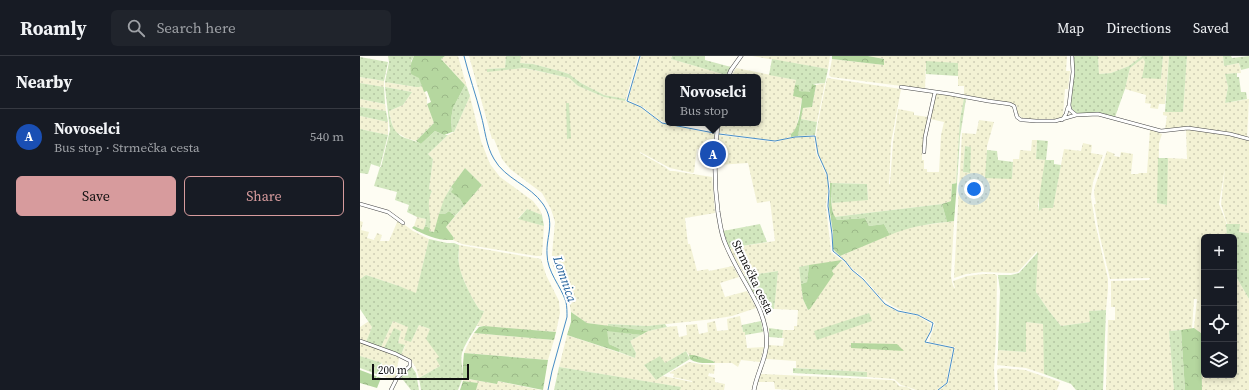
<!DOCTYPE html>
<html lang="en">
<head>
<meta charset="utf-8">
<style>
  :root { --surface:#171b24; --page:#20242c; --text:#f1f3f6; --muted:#9ea1a6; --line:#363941; --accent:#d79b9d }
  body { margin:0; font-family:"Source Serif 4",serif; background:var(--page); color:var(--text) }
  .controls { position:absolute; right:12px; bottom:12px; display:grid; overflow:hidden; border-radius:6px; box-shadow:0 2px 6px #0003 }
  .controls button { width:36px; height:36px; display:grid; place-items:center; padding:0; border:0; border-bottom:1px solid var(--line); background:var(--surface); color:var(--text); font:20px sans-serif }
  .scale { position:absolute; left:12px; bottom:10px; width:97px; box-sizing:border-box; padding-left:4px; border:2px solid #101010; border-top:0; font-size:11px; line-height:14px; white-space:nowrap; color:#101010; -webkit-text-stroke:3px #fff; paint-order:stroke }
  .you { position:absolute; left:614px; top:133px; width:14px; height:14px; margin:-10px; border:3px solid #fff; border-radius:50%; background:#1a73e8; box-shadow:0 0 0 6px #1a73e833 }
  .badge { display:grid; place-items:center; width:26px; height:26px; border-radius:50%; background:var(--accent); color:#fff; font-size:13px; font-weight:700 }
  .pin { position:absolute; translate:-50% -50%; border:2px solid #fff; box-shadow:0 1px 4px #0006 }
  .popup { position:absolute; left:305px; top:18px; width:96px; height:52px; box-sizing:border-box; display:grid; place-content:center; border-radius:6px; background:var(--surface); filter:drop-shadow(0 1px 3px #0005); font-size:13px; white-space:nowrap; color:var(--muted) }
  .popup b { font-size:15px; color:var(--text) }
  .popup::after { content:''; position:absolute; left:50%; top:100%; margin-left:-8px; border:8px solid transparent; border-top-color:var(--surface) }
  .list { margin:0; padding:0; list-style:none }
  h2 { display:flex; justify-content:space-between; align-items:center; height:52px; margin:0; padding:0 16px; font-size:17px }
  h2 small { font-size:13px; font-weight:400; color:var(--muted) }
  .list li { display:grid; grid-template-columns:26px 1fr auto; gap:12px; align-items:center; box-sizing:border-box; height:56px; padding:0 16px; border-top:1px solid var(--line) }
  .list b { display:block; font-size:15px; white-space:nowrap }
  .list p { margin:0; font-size:13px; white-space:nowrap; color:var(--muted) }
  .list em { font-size:13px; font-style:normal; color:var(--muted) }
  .actions { display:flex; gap:8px; padding:12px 16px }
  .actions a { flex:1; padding:9px 0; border:1px solid var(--accent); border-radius:6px; text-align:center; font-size:14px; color:var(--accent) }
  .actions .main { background:var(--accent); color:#111 }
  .icon { flex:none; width:22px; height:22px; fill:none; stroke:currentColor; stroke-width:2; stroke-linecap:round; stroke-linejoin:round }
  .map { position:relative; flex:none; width:889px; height:334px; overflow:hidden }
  header { display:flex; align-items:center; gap:24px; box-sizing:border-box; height:56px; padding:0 20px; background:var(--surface); border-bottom:1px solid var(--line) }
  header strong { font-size:19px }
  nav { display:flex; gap:22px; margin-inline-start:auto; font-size:14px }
  .search { width:280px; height:36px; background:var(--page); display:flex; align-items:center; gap:10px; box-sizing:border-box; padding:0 14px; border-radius:6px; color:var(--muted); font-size:15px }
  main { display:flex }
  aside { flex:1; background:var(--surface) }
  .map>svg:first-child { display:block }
  .farmland { fill:url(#farmland-dots); fill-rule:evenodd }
  .green { fill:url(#green-dots) }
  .forest { fill:url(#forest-crowns) }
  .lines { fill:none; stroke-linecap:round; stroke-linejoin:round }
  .stream { stroke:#478dc5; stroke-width:1 }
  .minor-casing { stroke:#434343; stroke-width:4 }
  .tertiary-casing { stroke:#434343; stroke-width:4.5 }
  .minor { stroke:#fff; stroke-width:3 }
  .tertiary { stroke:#fff; stroke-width:3.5 }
  .labels { text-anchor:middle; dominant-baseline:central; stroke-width:4; stroke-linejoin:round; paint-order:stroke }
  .street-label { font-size:12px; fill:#101010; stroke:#fff }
  .water-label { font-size:13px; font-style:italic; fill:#205f9a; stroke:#fff }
</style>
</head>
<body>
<header>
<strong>Roamly</strong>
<div class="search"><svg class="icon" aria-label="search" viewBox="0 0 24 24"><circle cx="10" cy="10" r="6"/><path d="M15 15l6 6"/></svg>Search here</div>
<nav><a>Map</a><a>Directions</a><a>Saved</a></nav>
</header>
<main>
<aside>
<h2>Nearby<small></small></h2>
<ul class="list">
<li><span class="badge" style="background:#1a4fb4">A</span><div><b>Novoselci</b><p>Bus stop · Strmečka cesta</p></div><em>540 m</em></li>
</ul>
<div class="actions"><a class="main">Save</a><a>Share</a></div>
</aside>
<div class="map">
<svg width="889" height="334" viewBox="0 0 889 334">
  <defs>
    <pattern id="farmland-dots" width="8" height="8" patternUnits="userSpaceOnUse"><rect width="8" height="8" fill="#f3f2d4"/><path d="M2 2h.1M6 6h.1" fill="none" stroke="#cfceb5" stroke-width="1.8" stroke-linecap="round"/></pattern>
    <pattern id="green-dots" width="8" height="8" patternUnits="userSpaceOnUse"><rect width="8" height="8" fill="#d2e7be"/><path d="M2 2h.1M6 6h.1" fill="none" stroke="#b3c5a2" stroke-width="1.8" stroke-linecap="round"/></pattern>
    <pattern id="forest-crowns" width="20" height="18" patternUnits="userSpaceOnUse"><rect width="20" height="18" fill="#b5d79f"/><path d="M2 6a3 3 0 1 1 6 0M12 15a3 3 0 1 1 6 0" fill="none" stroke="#9bb888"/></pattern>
  </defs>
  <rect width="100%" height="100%" fill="#fefdf3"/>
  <path class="farmland" d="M85,0H98L107,31L81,3Z
    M109,0H146L145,12L127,13V15L164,12L209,22L218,30L244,41L263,44L274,48L280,51L301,67L354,78L352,95L337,93L334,116L333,117L310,112L280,96V97L305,111L310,115H314L352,121L355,157L325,162L328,188H330L337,215L348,213L349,215L373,210L379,221L360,227L365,241L387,235L396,252L372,260L354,263L288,270L249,268L248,270L227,267L211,256L208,238L195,215L192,206V198L195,166L191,153L182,137L150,113L142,103L134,83H132Z
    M161,0H278L266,43L244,39L221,27L209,18L203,16L173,8L159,7Z
    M281,0H312L311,3L366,19L365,21H308V67L299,64L283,51L268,44Z
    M392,0H470L468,13Z
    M508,0H707L706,15H710L708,33H705L703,59L702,62L694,64H676L662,62L657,58V50L651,47L604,40V30H598V7L566,6L565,33L471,21L469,19L472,3L524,9V3Z
    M738,0H782L769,10L751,17L739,18Z
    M803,0H809L805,48H799L798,53L790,52L791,48L785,47L786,39L765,33L770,12L783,1L785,6L801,23Z
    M827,0H863L864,10L879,7L881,17L865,18L868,31L865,47L889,43L887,81L828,72L805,73L807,60L803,59V56L823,55Z
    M376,12L436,24L442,42L437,69L434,76L431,78V81L416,85L359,77L360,67H398V21H371Z
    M0,21L24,25V31L0,27Z
    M467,22L541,33L531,87L529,128H530L533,86L538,53L554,56V59L568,61L564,81L562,97V104H564V113H567V116H579L581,79L584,66L570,63L576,37L604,42L600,63L596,127L592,128L591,145L582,148L474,161L472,153V147L508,143L507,128L470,127L467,118L458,98L456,80L458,66Z
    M25,26L56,31L62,30L67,41V48L74,67L56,85L46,82L36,76L33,72L29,55L43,49L52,36L25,31Z
    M465,27L457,66L441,63L443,52L452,51L456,29Z
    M110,40L121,85L130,108L140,121L173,145L180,154L182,159L167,153L158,162L184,170L182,199L181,200H176L102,188L93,184L94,182L86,171L122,129L105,112L89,134L74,176L69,175L70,168L68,144L72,135L69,133L73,103L68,98L88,79L94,76Z
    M0,43L25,48L26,55L0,51Z
    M0,60L28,66V79L0,73Z
    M619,64L634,66L627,90L626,122H652L653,103H659L660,94L671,95L672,84H677L676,103L686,104L678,149L679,154L683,152L693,151L704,93L721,95L723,87L732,89L731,97L743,99L733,126L731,141L735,167L748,223V233L746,254L730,255V266L701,270L689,255L676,236L677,195L658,216L651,217L623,216L606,218L594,222L602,77L616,78ZM605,90L611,91L609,117L603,116Z
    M790,73L802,78L799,87L798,147L806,149L808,102L827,103L826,73L870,79L889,84V177L879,176V168H867L861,148L865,112L859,148L866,166L867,181H844V278L841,277L834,272L837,243H834L832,273L809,275L814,334H746L748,264H755V251H751V225L789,224L790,222L750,223L739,177L734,148H736L734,137L735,130L747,95L755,98L754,100L760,101L761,96L773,98L771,118H778L779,117H787Z
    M359,79L415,86L436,81H454L456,97L466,119L468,126V137L467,138L466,150L471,196L484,206L491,214L503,224L524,248L538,256L558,260L571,268L570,275L565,287L593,292L586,327L577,334H556L548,331L541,329L534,323L507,321V316L436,312V305L406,303L408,289L423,290L424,282H422L423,274H434V270H437L438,254L414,253L416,236L418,215L385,220L369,192L415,185L410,145L397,147L388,107L357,109ZM481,205L472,215L473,218L450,253L448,254L443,243L439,211ZM509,257L471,279L455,275H458Z
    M57,161L66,163L65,170L63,174L54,170Z
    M38,164L53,175L69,183L56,238L39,230L6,219L0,223V165L3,166L1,174L9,176L7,182L14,184L17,177L22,179L20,185H29Z
    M594,165L591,220L592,226L594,232H595L593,225L607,220L624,218H635L637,220L636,285L634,312L635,334H579L588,327L595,291L569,286L575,267L560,259L541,254L531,249L524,243L523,244L504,222L493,213L480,200L540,174L557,170Z
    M99,189L181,203L186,219L199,245L200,257L196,276L117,270L124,255L120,254L117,250L109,236L99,212Z
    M874,217L889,243V334H842L841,280H844V319H874Z
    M380,260L383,276H385L387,292L404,291L400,306L381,304L378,311L372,307H355L353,305L334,299H329L326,295L305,307L284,309L296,324L303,320L332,326V325L313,321L314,318L309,317L329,306L340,308L355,309L354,318L349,317L348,320L355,322V326L365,328L364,334H320V331L199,311L207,279L275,302L276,297L270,285L288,275L307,271L317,270L319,281L327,279L326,269L337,268L339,278L348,276L347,267L355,265L357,275L368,274L367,263Z
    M9,265L12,271L6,286L0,283V271Z
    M33,265L49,271L51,286L59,269L70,273L79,301L80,310L59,322L56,312L53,307L41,299L45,290L38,287L41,275L34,273L24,292L21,291Z
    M666,266L684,268V318L666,312L637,309L638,294L666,296Z
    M114,277L194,284L188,304L104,297L107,290Z
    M0,286L37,299L39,303L37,311L43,314L36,322L32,323L19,319L22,307L0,300Z
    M642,312L665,314L700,326L697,334H638L637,315L638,313Z
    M401,318L531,324L535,325L539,330L547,331L553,334H433L415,333L414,326H398Z
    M103,322L137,328V325L180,334H116L117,327L103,325Z"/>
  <path class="green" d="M28,0H54L51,5L60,22L62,30L59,31H56L25,26L29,6Z
    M146,0H161L160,7L173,8L203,16L209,18L221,27L244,39L266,43L265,45L244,41L218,30L209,22L174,14L164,12L127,16V13L145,12Z
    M312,0H345V4L371,11L366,19L311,3Z
    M713,0H738L739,18L751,17L769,10L782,0H803L801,23L782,22L785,6L783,2L770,12L765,33L755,61L741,57L717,58L712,53L711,48L714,16Z
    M809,0H827L823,56H805Z
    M863,0H871L872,2L889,0V12L881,14L879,7L864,10Z
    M0,1L28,6L24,25L0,21Z
    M412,3L468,13L465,27L452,28L451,37L439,35V29H435L436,24L409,19Z
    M566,5L598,7V20L566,18Z
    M877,17V21H879L881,36H886L887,43L865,47L868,31L865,18Z
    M0,27L24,31L25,48L0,43Z
    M105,29L107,31L110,40L94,76H92L91,63L93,52Z
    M25,31L52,36L43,49L29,55C31,67 33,77 45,82C51,84 56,85 61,88L75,75L84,79H88L68,98L73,103L69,133L72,135C65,149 72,158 70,172L65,170L66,163L57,161L47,156L49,149L35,144L37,136L14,130L20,111L11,108L8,118L0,117V73L28,79L20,111H21L30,74Z
    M604,42L606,43L600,81L597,127H596L600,63Z
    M209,47L211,82L207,83L206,47Z
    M0,51L26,55L28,66L0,60Z
    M441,63L457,66L455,79L438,80Z
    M677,84L688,85L686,104H694V108L701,109L693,152H683L679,155V142L685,104L676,103Z
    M605,90L611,91L610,117L603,116Z
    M627,94L637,95L638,104L653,106L652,123L625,122Z
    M798,102H808L807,149L797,147Z
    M472,127L507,128L508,144L472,147Z
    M91,131L93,133L92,136L100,143L104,150L95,160L89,155L85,158H79L84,143Z
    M582,148L587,166C567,168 548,171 530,179L524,168L509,170L505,162L477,164L474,161Z
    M167,153L182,159L184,170L158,163Z
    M400,168L407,186L369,192L363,175Z
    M866,168H880L879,176L889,177V243L874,217V181H867Z
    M69,183L87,187H94L99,189C99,195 98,202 99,208C100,219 113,245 120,254L124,255C119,269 106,284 102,297C100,305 103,311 103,319C102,324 100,329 98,334H61L59,322L80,310L76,303L79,301L66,283L70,273L59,269L51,286L44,284L48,271L33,265L21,291L6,286L12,271L0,253V223L6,219L39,230L56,237Z
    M678,196L676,236L689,255L701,270L730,266L729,255L746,254L743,334H716L711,328L684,318L683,268L666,266V296L638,294L640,235L638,219H651L659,217Z
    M449,209L447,226L441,228L439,211Z
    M418,215L416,236L414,253H402L385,220Z
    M509,257L512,265L457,284L454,275Z
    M401,265L403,276L385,279V276H383L382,269Z
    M248,268L288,270L305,268L307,271L288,275L248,270Z
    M34,272L41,275L38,287L45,289L41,299L24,292Z
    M409,272L423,274L422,282L409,281Z
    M246,274L281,279L270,285L276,297L275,302L259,296L260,293L249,288Z
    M821,274L825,334H814L809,275Z
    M326,295L330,303L296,324L284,309L300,300L305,307Z
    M0,300L22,307L19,319L0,312Z
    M51,310L56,317L59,334H51L40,320Z
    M199,311L321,331L320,334H194Z
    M433,312L507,316V321L433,317Z"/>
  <path class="forest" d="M54,0H85L81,3L105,29L93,52L91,63L92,76L84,79L75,75L61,88L56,85L74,67L67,48L71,46L67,35L64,36L60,25L59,22L51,18C50,11 51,6 54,0Z
    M472,0H508L524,3V9L472,3Z
    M452,28L456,29L452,51L443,52L438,80L431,81V78C439,73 441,51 442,42L433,40L435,29H439V35L450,36Z
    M105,112L122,129L104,150L100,143L91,136L93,133L91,131Z
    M470,127H472C472,140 469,154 477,164L505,162L509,170L524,168L530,179L480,200L473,193V177L469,150L470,135Z
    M597,127L594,165L587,166L582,148L591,145L592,128Z
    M89,155L95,160L86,171L94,182L93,184C78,185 65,179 52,172L54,170L63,174L65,170L70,172L69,175L74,176L79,158H85Z
    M482,204L472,215L474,218L450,253L448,254L443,243L441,228L447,226L449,209Z
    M211,256L227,267L288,275L281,279L247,275L249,288L260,293L259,296L207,279L211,266Z
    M124,270L196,276L194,284L114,277L119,271Z
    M834,272L841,277L842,334H825L821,274Z
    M491,287L537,288L544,295L491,292Z
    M104,297L188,304L183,334L138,325L137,328L103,322V308Z
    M329,299H334L353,305L355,307C346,307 337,308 330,303Z
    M0,314L21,322L17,332L0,327Z
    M103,325L118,327L116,334H100Z"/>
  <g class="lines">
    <path class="stream" d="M104,0C109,20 116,39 121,59C125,73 126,90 134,103C145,123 170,129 183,148C196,167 186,179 187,198C187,216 201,230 206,246C207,251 207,256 207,261L192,315L188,334
      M280,0L267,45L281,51L302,67L354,77
      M359,78L415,85L435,81L455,80L458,98L467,118L468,126L469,135L468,150L472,178L473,195L485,205L492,214L503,223L525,248L538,255L558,259L573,267L571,275L565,286L594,292L587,327L578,334"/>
    <defs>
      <path id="minor" d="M712,0L713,16L709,49L710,54L716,59
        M541,31L590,38L628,45L650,48L654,50L657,61L661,64H664L676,65H695L716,59L738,58L801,75L828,72L870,78L889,83
        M702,64L706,58L708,51
        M564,96L565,81L575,36
        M0,148L28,156L43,167
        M0,285L36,298L50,305V310L37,322L31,334"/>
      <path id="tertiary" d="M368,21L371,14L381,0
        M358,67C354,97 354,126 358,156C360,167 361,179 366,189C375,211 389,231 399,252C405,266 409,283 405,298C402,310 396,322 394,334"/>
    </defs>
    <use href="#minor" class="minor-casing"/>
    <use href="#tertiary" class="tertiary-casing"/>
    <use href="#minor" class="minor"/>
    <use href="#tertiary" class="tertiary"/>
  </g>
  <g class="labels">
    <g class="street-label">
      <text transform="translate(393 221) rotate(64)">Strmečka cesta</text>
    </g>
    <g class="water-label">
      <text transform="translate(205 223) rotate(71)">Lomnica</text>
    </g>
  </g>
</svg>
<div class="controls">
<button>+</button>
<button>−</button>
<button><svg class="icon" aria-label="locate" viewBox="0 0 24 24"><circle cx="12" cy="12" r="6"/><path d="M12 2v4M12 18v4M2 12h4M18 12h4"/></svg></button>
<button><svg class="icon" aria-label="layers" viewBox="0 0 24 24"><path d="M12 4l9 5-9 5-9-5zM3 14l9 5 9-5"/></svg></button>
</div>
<div class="scale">200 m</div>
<div class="you"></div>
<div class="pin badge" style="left:353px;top:98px;background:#1a4fb4">A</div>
<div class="popup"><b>Novoselci</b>Bus stop</div>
</div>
</main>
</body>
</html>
